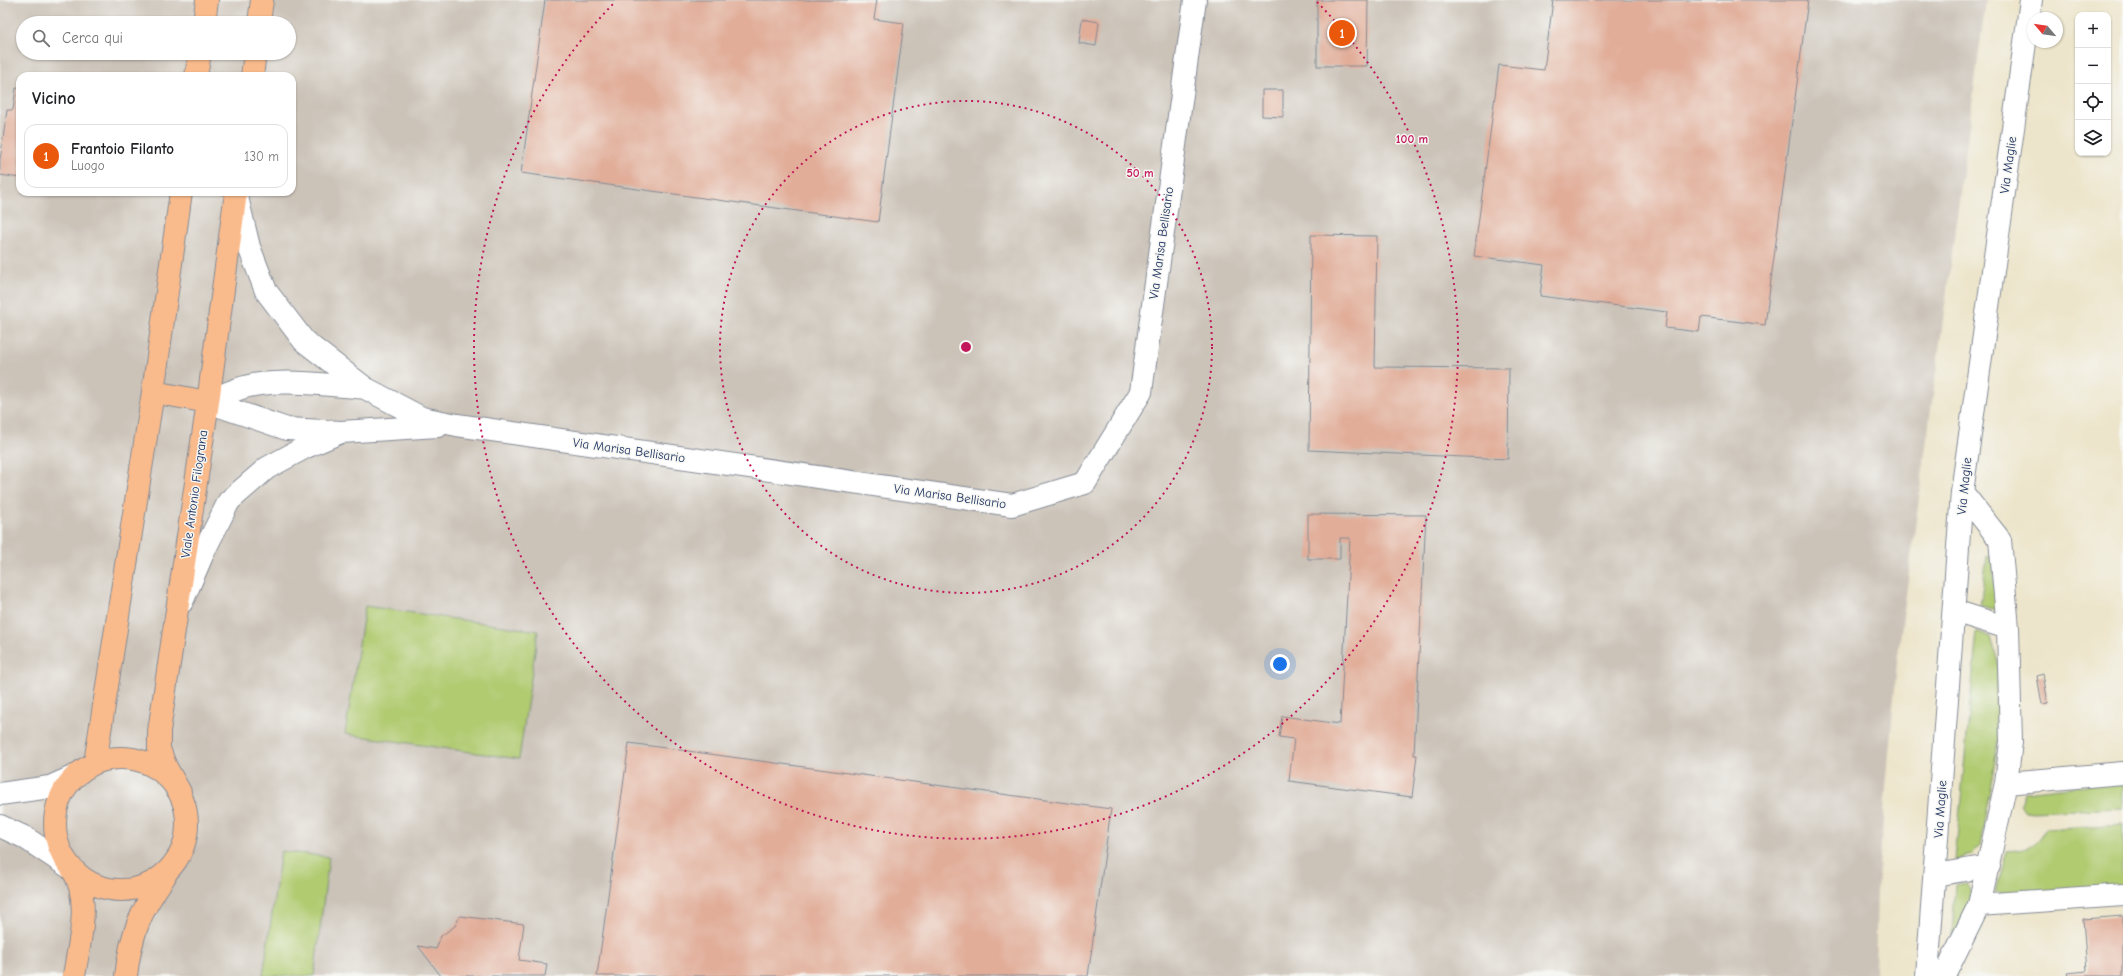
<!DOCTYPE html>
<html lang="it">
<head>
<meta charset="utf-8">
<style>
  :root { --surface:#fff; --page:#f6f6f6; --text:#202124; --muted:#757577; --line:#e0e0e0; --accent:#ea580c }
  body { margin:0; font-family:"Comic Neue",sans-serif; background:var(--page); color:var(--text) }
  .controls { position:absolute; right:12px; top:12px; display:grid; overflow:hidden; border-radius:8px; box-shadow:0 1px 3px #0004 }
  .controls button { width:36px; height:36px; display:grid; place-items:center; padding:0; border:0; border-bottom:1px solid var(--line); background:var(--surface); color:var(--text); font:20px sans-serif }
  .compass { position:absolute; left:2027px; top:12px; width:36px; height:36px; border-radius:50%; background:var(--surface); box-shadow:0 1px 3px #0004; rotate:299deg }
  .you { position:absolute; left:1280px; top:664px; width:14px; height:14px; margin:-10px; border:3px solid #fff; border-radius:50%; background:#1a73e8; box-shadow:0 0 0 6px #1a73e833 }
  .badge { display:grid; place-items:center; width:26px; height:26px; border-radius:50%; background:var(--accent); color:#fff; font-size:13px; font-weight:700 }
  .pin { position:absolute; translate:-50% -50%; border:2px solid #fff; box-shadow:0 1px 4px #0006 }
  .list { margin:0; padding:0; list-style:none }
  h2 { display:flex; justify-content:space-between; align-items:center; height:52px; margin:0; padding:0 16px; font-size:17px }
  h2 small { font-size:13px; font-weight:400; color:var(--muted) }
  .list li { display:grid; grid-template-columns:26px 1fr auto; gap:12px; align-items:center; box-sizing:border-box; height:64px; margin:0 8px 8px; padding:0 8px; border:1px solid var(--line); border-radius:12px }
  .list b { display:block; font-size:15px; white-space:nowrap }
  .list p { margin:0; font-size:13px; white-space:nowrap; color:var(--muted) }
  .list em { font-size:13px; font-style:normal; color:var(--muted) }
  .icon { flex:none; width:22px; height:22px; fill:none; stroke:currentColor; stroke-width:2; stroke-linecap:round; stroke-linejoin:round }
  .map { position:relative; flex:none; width:2123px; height:976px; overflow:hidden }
  .search { position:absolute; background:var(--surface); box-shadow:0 1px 3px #0004; left:16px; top:16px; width:280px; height:44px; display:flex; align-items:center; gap:10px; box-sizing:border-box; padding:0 14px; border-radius:22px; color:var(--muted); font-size:15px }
  .panel { position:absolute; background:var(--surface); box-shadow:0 1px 3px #0004; left:16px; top:72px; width:280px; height:124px; border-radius:12px }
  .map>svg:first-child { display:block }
  .industrial { fill:#cbc2b8; fill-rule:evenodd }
  .green { fill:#b1cb71; stroke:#667d68 }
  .building { fill:#e1ad99 }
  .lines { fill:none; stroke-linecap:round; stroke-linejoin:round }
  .minor-casing { stroke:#848a94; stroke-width:24 }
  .major-casing { stroke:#848a94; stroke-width:24 }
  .minor { stroke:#fff; stroke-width:22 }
  .major { stroke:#fabb8c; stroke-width:22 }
  .ring { fill:none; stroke:#c2185b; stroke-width:2; stroke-dasharray:2 4 }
  .labels { text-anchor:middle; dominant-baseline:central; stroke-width:3; stroke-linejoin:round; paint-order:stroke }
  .street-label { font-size:13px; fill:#1b2f5e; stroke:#f6f6f2 }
  .centre { fill:#c2185b; stroke:#f6f6f2; stroke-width:2 }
  .ring-label { font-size:12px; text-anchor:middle; font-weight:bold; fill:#c2185b; stroke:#f6f6f2; stroke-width:3; stroke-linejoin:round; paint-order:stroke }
</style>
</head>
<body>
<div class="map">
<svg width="2123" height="976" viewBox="0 0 2123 976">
  <rect width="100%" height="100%" fill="#f6f6f2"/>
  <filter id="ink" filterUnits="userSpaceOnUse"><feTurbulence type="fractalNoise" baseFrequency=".025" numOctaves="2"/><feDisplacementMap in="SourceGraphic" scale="8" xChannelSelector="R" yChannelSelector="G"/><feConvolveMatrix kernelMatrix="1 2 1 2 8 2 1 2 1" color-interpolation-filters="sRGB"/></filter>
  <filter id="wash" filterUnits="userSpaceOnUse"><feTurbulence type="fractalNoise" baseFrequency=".012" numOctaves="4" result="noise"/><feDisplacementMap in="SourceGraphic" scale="16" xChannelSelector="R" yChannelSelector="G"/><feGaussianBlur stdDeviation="0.9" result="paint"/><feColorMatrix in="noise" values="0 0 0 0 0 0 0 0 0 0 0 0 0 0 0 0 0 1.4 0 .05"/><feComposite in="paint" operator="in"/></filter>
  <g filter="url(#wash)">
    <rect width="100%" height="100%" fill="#ede5cb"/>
    <path class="industrial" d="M0,0H1986L1897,662L1877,891L1875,976H0ZM23,23H289V53H23ZM20,76H292V192H20Z"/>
    <path class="green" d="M1987,556L1992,559L1997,610L1980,606Z
      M365,606L538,631L519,759L345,734Z
      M1977,631L1991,637L1999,666V738L1980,846L1971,855L1955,860Z
      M2123,781V808L2034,812L2025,811L2020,805L2024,792Z
      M2123,824V887L2005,896L1996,891L2007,851C2029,849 2035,848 2045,829Z
      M281,851L329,857L314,976H263Z
      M1966,882C1979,897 1960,923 1952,936L1955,884Z"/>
    <g id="blocks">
      <path class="building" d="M545,0H877L874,19L904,23L878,222L521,173Z
        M1317,0H1368L1367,66H1317Z
        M1553,0H1808L1765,325L1701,317L1699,332L1665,328L1667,312L1540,296L1544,265L1474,256L1499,65L1544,70Z
        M1082,19L1099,22L1096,46L1079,43Z
        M16,88L20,89V178L0,175V160L7,110H13Z
        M1262,90H1283V117L1262,116Z
        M1311,235L1377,236L1375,367L1509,368L1508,459L1309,450Z
        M1308,514L1426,515L1414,755H1417L1412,797L1289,781L1294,739L1279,737L1282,716L1340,724L1350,538H1340V559H1308Z
        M2043,674L2048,703L2042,704L2037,676Z
        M629,743L1111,809L1088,976H597Z
        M460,916L524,924L519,960L547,964L545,976H441L418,946L436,949L441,936L455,926Z
        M2123,916V976H2068L2067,973L2087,971L2083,919Z"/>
    </g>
  </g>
  <g filter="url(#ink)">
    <use href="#blocks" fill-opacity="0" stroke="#848a94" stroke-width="1"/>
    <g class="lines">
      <defs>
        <path id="minor" d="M236,193L249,247L266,291L304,341L365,388L422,418L457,425L1012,505L1085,483L1141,392L1195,0
          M208,402L287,429L341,432L438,426
          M208,402C224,394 242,386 260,384C294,380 331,385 365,388
          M182,602L204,551L229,501L267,468L304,448L341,432
          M1954,611L2008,628
          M2006,783L2123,773
          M0,794L50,787L77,775
          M0,826L24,837L72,869
          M1935,875L1989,866
          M1979,905L2123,895
          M1927,976L1962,492L2031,0
          M1944,976L1979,905L2006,783L2011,742L2008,628L2000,540L1962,492"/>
        <path id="major" d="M204,23L207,0
          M259,23L262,0
          M196,76L200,53
          M252,76L255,53
          M153,392L208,402
          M55 824a66 66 0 1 1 132 0a66 66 0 1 1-132 0Z
          M95,763L153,392L181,192
          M180,792L166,767L159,749V731L208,402L236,192
          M72,869C92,899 79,943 74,976
          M126,976C131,934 140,911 165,876"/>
      </defs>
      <use href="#minor" class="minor-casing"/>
      <use href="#major" class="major-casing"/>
      <use href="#minor" class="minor"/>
      <use href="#major" class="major"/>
    </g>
  </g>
  <g class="ring">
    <circle cx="966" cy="347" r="246"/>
    <path d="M1317 2A492 492 0 1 1 615 2"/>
  </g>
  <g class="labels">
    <g class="street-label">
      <text transform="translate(2008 165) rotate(-82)">Via Maglie</text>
      <text transform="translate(1161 243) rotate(-82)">Via Marisa Bellisario</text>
      <text transform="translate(629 450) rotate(8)">Via Marisa Bellisario</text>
      <text transform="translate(1964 486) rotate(-84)">Via Maglie</text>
      <text transform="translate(194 494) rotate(-82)">Viale Antonio Filograna</text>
      <text transform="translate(950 496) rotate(8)">Via Marisa Bellisario</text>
      <text transform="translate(1940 809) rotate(-86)">Via Maglie</text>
    </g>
  </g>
  <circle cx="966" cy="347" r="6" class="centre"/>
  <g class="ring-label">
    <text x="1412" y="143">100 m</text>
    <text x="1140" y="177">50 m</text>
  </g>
</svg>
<div class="controls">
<button>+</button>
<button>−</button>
<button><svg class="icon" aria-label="locate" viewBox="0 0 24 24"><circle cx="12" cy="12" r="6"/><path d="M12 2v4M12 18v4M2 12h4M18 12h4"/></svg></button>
<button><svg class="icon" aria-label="layers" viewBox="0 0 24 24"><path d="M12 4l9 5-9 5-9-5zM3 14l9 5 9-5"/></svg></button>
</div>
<svg class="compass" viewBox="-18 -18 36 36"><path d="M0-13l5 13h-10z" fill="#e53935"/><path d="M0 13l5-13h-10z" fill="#757577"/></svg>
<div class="you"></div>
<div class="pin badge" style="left:1342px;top:33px">1</div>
<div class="search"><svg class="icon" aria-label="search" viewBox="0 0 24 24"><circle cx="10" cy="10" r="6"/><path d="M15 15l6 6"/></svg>Cerca qui</div>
<section class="panel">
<h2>Vicino<small></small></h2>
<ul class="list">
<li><span class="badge">1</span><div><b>Frantoio Filanto</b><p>Luogo</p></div><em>130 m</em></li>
</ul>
</section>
</div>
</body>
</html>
